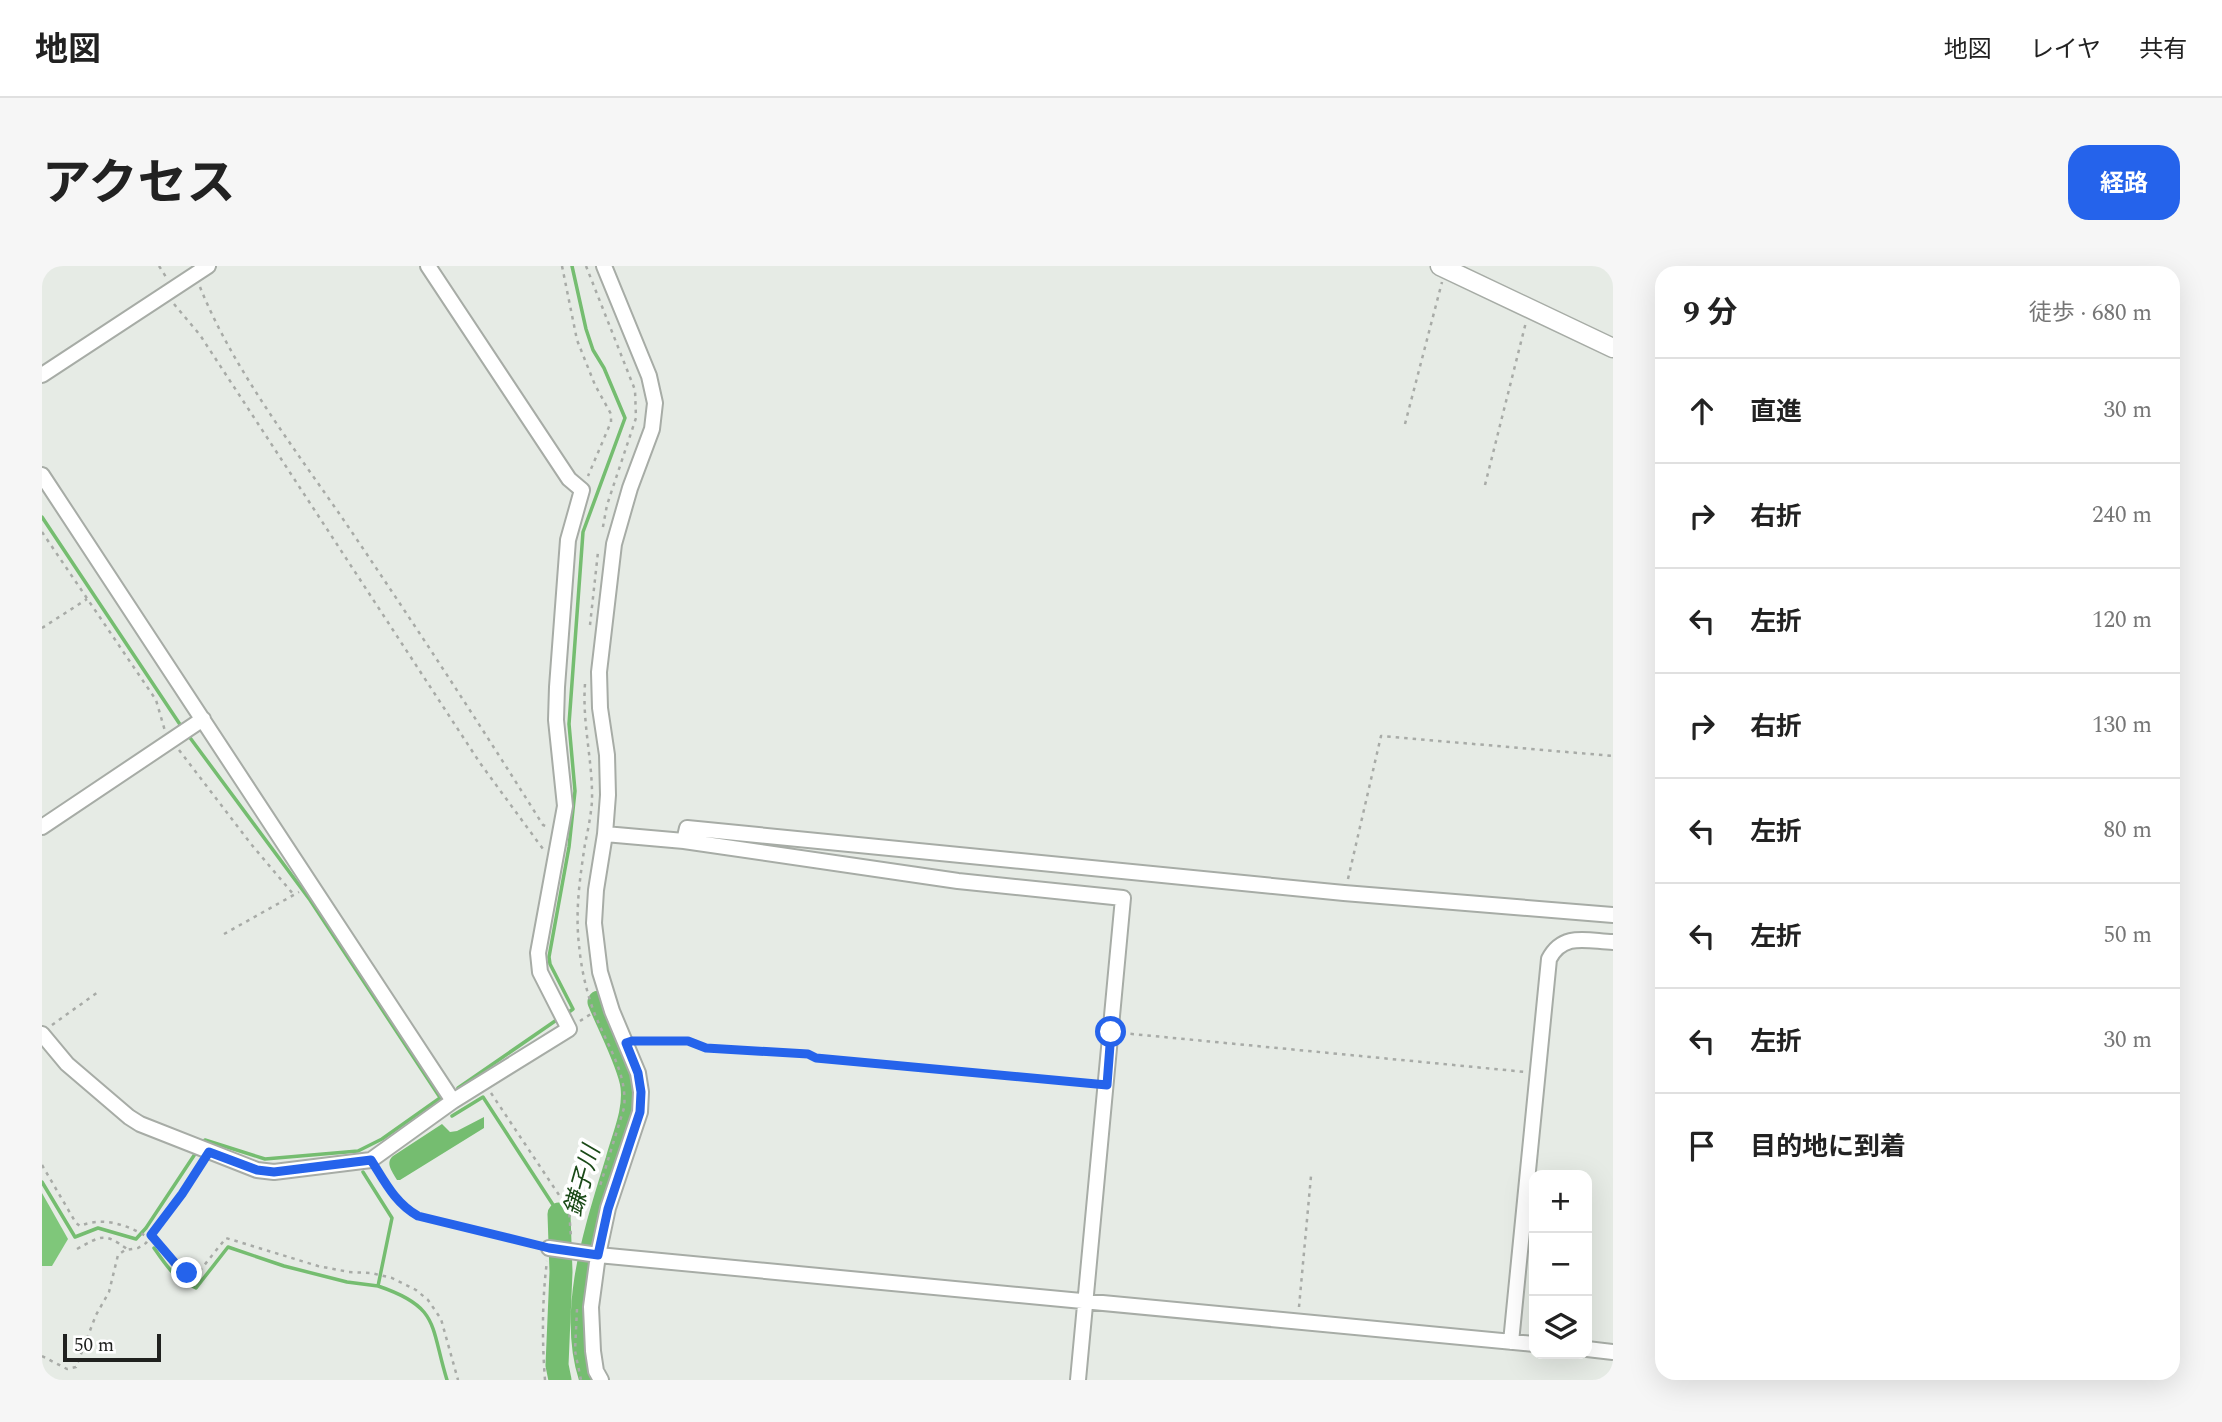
<!DOCTYPE html>
<html lang="ja">
<head>
<meta charset="utf-8">
<style>
  :root { --surface:#fff; --page:#f6f6f6; --text:#222; --muted:#767676; --line:#e0e0e0; --accent:#2563eb }
  body { margin:0; font-family:Spectral,"Noto Sans JP",serif; background:var(--page); color:var(--text) }
  .controls { position:absolute; right:21px; bottom:21px; display:grid; overflow:hidden; border-radius:14px; box-shadow:0 7px 28px #0002 }
  .controls button { width:63px; height:63px; display:grid; place-items:center; padding:0; border:0; border-bottom:2px solid var(--line); background:var(--surface); color:var(--text); font:35px sans-serif }
  .scale { position:absolute; left:21px; bottom:18px; width:98px; box-sizing:border-box; padding-left:7px; border:4px solid #20211f; border-top:0; font-size:19px; line-height:24px; white-space:nowrap; color:#20211f; -webkit-text-stroke:5px #fff; paint-order:stroke }
  .stop { position:absolute; width:21px; height:21px; margin:-16px; border:5px solid #2563eb; border-radius:50%; background:#fff }
  .stop.end { background:#2563eb; border-color:#fff; box-shadow:0 2px 7px #0008 }
  .list { margin:0; padding:0; list-style:none }
  h2 { display:flex; justify-content:space-between; align-items:center; height:91px; margin:0; padding:0 28px; font-size:30px }
  h2 small { font-size:23px; font-weight:400; color:var(--muted) }
  .list li { display:grid; grid-template-columns:46px 1fr auto; gap:21px; align-items:center; box-sizing:border-box; height:105px; padding:0 28px; border-top:2px solid var(--line) }
  .list b { display:block; font-size:26px; white-space:nowrap }
  .list em { font-size:23px; font-style:normal; color:var(--muted) }
  .icon { flex:none; width:38px; height:38px; fill:none; stroke:currentColor; stroke-width:2; stroke-linecap:round; stroke-linejoin:round }
  .map { position:relative; flex:none; width:1571px; height:1114px; overflow:hidden; border-radius:21px }
  header { display:flex; align-items:center; gap:42px; box-sizing:border-box; height:98px; padding:0 35px; background:var(--surface); border-bottom:2px solid var(--line) }
  header strong { font-size:33px }
  nav { display:flex; gap:38px; margin-inline-start:auto; font-size:24px }
  .intro { display:flex; align-items:center; justify-content:space-between; box-sizing:border-box; height:168px; padding:0 42px }
  h1 { margin:0; font-size:49px }
  .button { padding:18px 32px; border-radius:21px; background:var(--accent); color:#fff; font-size:24px; font-weight:700 }
  main { display:flex; gap:42px; padding:0 42px }
  aside { flex:1; background:var(--surface); border-radius:21px; box-shadow:0 7px 28px #0002 }
  .map>svg:first-child { display:block }
  .forest { fill:#7fc77a }
  .water { fill:#75bd70 }
  .lines { fill:none; stroke-linecap:round; stroke-linejoin:round }
  .stream { stroke:#75bd70; stroke-width:3.5 }
  .river { stroke:#75bd70; stroke-width:23 }
  .minor-casing { stroke:#a7aca6; stroke-width:18 }
  .major-casing { stroke:#a7aca6; stroke-width:21 }
  .path { stroke:#a8aba7; stroke-width:2.5; stroke-dasharray:3.5 5; stroke-linecap:butt }
  .minor { stroke:#fff; stroke-width:14 }
  .major { stroke:#fff; stroke-width:18 }
  .route { stroke:#2563eb; stroke-width:9 }
  .labels { text-anchor:middle; dominant-baseline:central; stroke-width:7; stroke-linejoin:round; paint-order:stroke }
  .water-label { font-size:24px; font-style:italic; fill:#1a4a17; stroke:#fff }
</style>
</head>
<body>
<header>
<strong>地図</strong>
<nav><a>地図</a><a>レイヤ</a><a>共有</a></nav>
</header>
<div class="intro"><h1>アクセス</h1><a class="button">経路</a></div>
<main>
<div class="map">
<svg width="1571" height="1114" viewBox="0 0 1571 1114">
  <rect width="100%" height="100%" fill="#e6ebe5"/>
  <path class="forest" d="M0,927L26,973L10,1000H0Z"/>
  <path class="water" d="M442,851V862L358,914H355C350,905 343,897 351,890L400,858L408,866L415,865Z"/>
  <g class="lines">
    <path class="stream" d="M0,251L141,463
      M146,469L268,634L401,836
      M523,749L531,743L508,698L507,691L527,581L533,525L527,458L541,266L583,152L562,102L551,84L544,63L530,0
      M416,822L516,753
      M410,850L441,831L517,948
      M160,879L163,874L223,893L316,885L340,873L398,832
      M321,906L350,952L336,1020C398,1041 388,1059 405,1114
      M0,916L33,971L56,962L94,973L104,962L155,885
      M112,982C125,1001 132,1012 154,1022L186,981L242,1000L305,1016L336,1020"/>
    <path class="river" d="M517,948L519,1006L515,1099L518,1114
      M549,1114C525,1045 555,961 575,894C581,871 593,846 590,821C588,800 566,758 557,736"/>
    <defs>
      <path id="minor" d="M0,109L166,0
        M0,209L411,835
        M0,561L161,453
        M563,568L642,575L916,615L1081,632L1036,1114
        M642,575L645,562L1302,627L1571,649
        M0,768L25,798L87,851L98,858L215,904L232,906L329,894L411,835L527,763L498,706L496,687L523,540L514,454L515,421L526,274L540,224L527,213L386,0
        M507,982L556,989L1492,1078
        M1469,1076L1507,693C1521,666 1545,675 1571,676
        M1545,1083L1571,1086
        M559,1114L554,1105L551,1085L549,1041L556,989L566,942L598,846L599,826L596,807L570,745L558,706L552,657L554,624L563,568L566,529L565,489L558,442L557,406L572,278L588,222L610,163L613,137L607,110L562,0"/>
      <path id="major" d="M1398,0L1571,82"/>
    </defs>
    <use href="#minor" class="minor-casing"/>
    <use href="#major" class="major-casing"/>
    <path class="path" d="M117,0L124,11
      M520,0L535,74L553,119L569,148V156L546,210
      M544,0L593,124L594,152L565,239L560,266
      M158,21C191,103 253,183 303,256C371,356 437,457 501,559L506,561
      M132,38L158,69L438,497L501,583
      M1363,158L1400,16
      M1443,219L1484,56
      M0,266L114,434L123,465
      M548,359L556,286
      M0,362L45,333
      M543,418C540,457 551,496 550,535C549,549 546,564 543,578C538,611 533,645 537,679C539,701 544,725 552,746C564,778 586,807 582,842L558,920
      M137,484L209,578L252,629
      M1306,613L1339,470L1571,490
      M182,668L257,626
      M538,755L552,746
      M10,759L56,726
      M1080,767L1484,806
      M596,775H646L664,782L766,788L774,792L1051,818
      M449,827L527,944L529,971
      M0,899L34,957L38,960C61,950 86,959 107,972L140,928L161,896
      M336,905C347,924 356,939 376,950L493,978
      M109,969L139,1004L152,1010L156,1007L184,972L276,1000L307,1006L329,1007L350,1012L374,1024L386,1034L399,1053L416,1114
      M35,983C59,970 62,966 85,983
      M1257,1041L1269,910
      M535,1043L533,1085L539,1114
      M0,1090L25,1103L34,1101L54,1049L67,1026L76,989L83,984L96,982L104,977L107,972
      M503,1114C500,1075 500,1034 505,995"/>
    <use href="#minor" class="minor"/>
    <use href="#major" class="major"/>
  </g>
  <g class="lines">
    <path class="route" d="M145,1007L139,1004L109,969L140,928L167,886L215,904L232,906L329,894C343,916 353,937 376,950L507,982L556,989L566,943L598,846L599,826L596,807L584,777L590,775H646L664,782L766,788L774,792L1065,819L1069,766"/>
  </g>
  <g class="labels">
    <g class="water-label">
      <text transform="translate(541 915) rotate(-74)">鎌子川</text>
    </g>
  </g>
</svg>
<div class="controls">
<button>+</button>
<button>−</button>
<button><svg class="icon" aria-label="layers" viewBox="0 0 24 24"><path d="M12 4l9 5-9 5-9-5zM3 14l9 5 9-5"/></svg></button>
</div>
<div class="scale">50 m</div>
<div class="stop" style="left:1069px;top:766px"></div>
<div class="stop end" style="left:145px;top:1007px"></div>
</div>
<aside>
<h2>9 分<small>徒歩 · 680 m</small></h2>
<ul class="list">
<li><svg class="icon" aria-label="ahead" viewBox="0 0 24 24"><path d="M12 20V5M6 11l6-6 6 6"/></svg><div><b>直進</b></div><em>30 m</em></li>
<li><svg class="icon" aria-label="right" viewBox="0 0 24 24"><path d="M7 20v-9h11M14 6l5 5-5 5"/></svg><div><b>右折</b></div><em>240 m</em></li>
<li><svg class="icon" aria-label="left" viewBox="0 0 24 24"><path d="M17 20v-9H6M10 6l-5 5 5 5"/></svg><div><b>左折</b></div><em>120 m</em></li>
<li><svg class="icon" aria-label="right" viewBox="0 0 24 24"><path d="M7 20v-9h11M14 6l5 5-5 5"/></svg><div><b>右折</b></div><em>130 m</em></li>
<li><svg class="icon" aria-label="left" viewBox="0 0 24 24"><path d="M17 20v-9H6M10 6l-5 5 5 5"/></svg><div><b>左折</b></div><em>80 m</em></li>
<li><svg class="icon" aria-label="left" viewBox="0 0 24 24"><path d="M17 20v-9H6M10 6l-5 5 5 5"/></svg><div><b>左折</b></div><em>50 m</em></li>
<li><svg class="icon" aria-label="left" viewBox="0 0 24 24"><path d="M17 20v-9H6M10 6l-5 5 5 5"/></svg><div><b>左折</b></div><em>30 m</em></li>
<li><svg class="icon" aria-label="arrive" viewBox="0 0 24 24"><path d="M6 21V4h12l-3 4 3 4H6"/></svg><div><b>目的地に到着</b></div></li>
</ul>
</aside>
</main>
</body>
</html>
